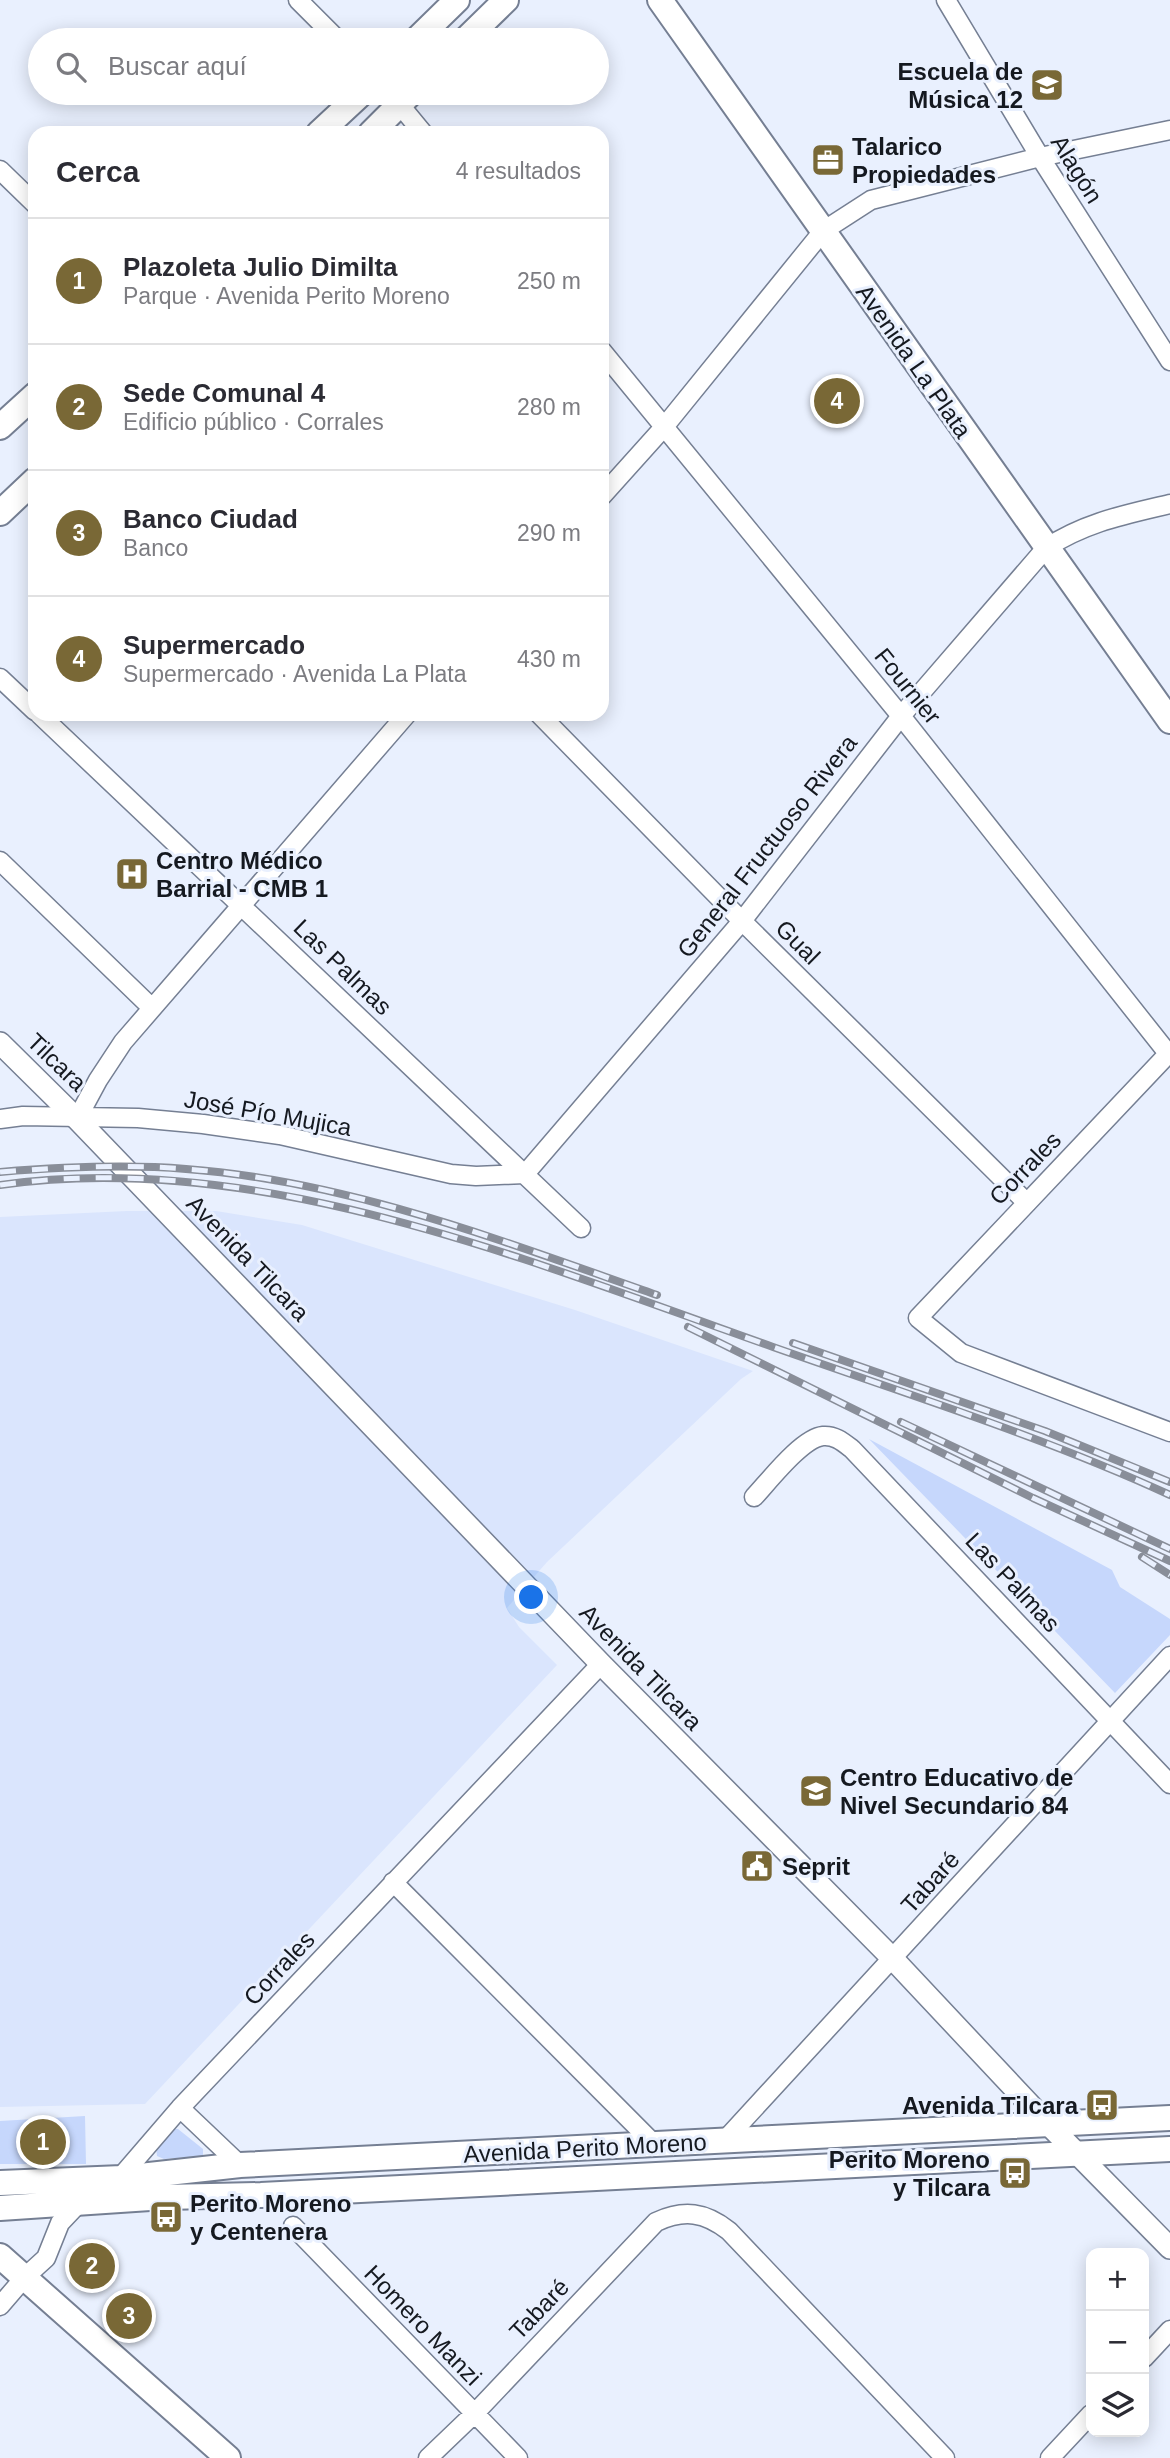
<!DOCTYPE html>
<html lang="es">
<head>
<meta charset="utf-8">
<style>
  :root { --surface:#fff; --page:#f2f2f3; --text:#2b2b33; --muted:#7c7c81; --line:#e1e1e2; --accent:#796836 }
  body { margin:0; font-family:Arial,sans-serif; background:var(--page); color:var(--text) }
  .controls { position:absolute; right:21px; bottom:21px; display:grid; overflow:hidden; border-radius:14px; box-shadow:0 4px 18px #0003 }
  .controls button { width:63px; height:63px; display:grid; place-items:center; padding:0; border:0; border-bottom:2px solid var(--line); background:var(--surface); color:var(--text); font:35px sans-serif }
  .you { position:absolute; left:532px; top:1598px; width:24px; height:24px; margin:-18px; border:5px solid #fff; border-radius:50%; background:#1a73e8; box-shadow:0 0 0 10px #1a73e833 }
  .badge { display:grid; place-items:center; width:46px; height:46px; border-radius:50%; background:var(--accent); color:#fff; font-size:23px; font-weight:700 }
  .pin { position:absolute; translate:-50% -50%; border:4px solid #fff; box-shadow:0 2px 7px #0006 }
  .list { margin:0; padding:0; list-style:none }
  h2 { display:flex; justify-content:space-between; align-items:center; height:91px; margin:0; padding:0 28px; font-size:30px }
  h2 small { font-size:23px; font-weight:400; color:var(--muted) }
  .list li { display:grid; grid-template-columns:46px 1fr auto; gap:21px; align-items:center; box-sizing:border-box; height:126px; padding:0 28px; border-top:2px solid var(--line) }
  .list b { display:block; font-size:26px; white-space:nowrap }
  .list p { margin:0; font-size:23px; white-space:nowrap; color:var(--muted) }
  .list em { font-size:23px; font-style:normal; color:var(--muted) }
  .icon { flex:none; width:38px; height:38px; fill:none; stroke:currentColor; stroke-width:2; stroke-linecap:round; stroke-linejoin:round }
  .map { position:relative; flex:none; width:1170px; height:2458px; overflow:hidden }
  .search { position:absolute; background:var(--surface); box-shadow:0 4px 18px #0003; left:28px; top:28px; width:581px; height:77px; display:flex; align-items:center; gap:18px; box-sizing:border-box; padding:0 24px; border-radius:38px; color:var(--muted); font-size:26px }
  .panel { position:absolute; background:var(--surface); box-shadow:0 4px 18px #0003; left:28px; top:126px; width:581px; height:595px; border-radius:21px }
  .map>svg:first-child { display:block }
  .built { fill:#dae5fd }
  .green { fill:#c6d7fc }
  .lines { fill:none; stroke-linecap:round; stroke-linejoin:round }
  .minor-casing { stroke:#757f93; stroke-width:21 }
  .tertiary-casing { stroke:#757f93; stroke-width:24 }
  .secondary-casing { stroke:#757f93; stroke-width:28 }
  .minor { stroke:#fff; stroke-width:18 }
  .tertiary { stroke:#fff; stroke-width:21 }
  .secondary { stroke:#fff; stroke-width:24 }
  .rail-casing { stroke:#898e99; stroke-width:8 }
  .rail { stroke:#e9f0fe; stroke-width:5; stroke-dasharray:16; stroke-linecap:butt }
  .labels { text-anchor:middle; dominant-baseline:central; stroke-width:6; stroke-linejoin:round; paint-order:stroke }
  .poi-label { font-size:24px; font-weight:bold; fill:#151920; stroke:#e9f0fe; text-anchor:start }
  .street-label { font-size:24px; fill:#151920; stroke:#e9f0fe }
</style>
</head>
<body>
<div class="map">
<svg width="1170" height="2458" viewBox="0 0 1170 2458">
  <rect width="100%" height="100%" fill="#e9f0fe"/>
  <path class="built" d="M127,1211H216L302,1225L575,1310L753,1371L741,1379L547,1562L507,1608L519,1627L557,1665L145,2104L0,2107V1217Z"/>
  <path class="green" d="M869,1439L1112,1570L1120,1587L1170,1619V1635L1115,1693Z
    M85,2116L86,2164H0V2121Z
    M171,2129H178L203,2149V2156L164,2159L157,2156L156,2146Z"/>
  <g class="lines">
    <defs>
      <path id="minor" d="M298,0L338,40
        M946,0L1040,157L1170,361
        M390,93L423,133
        M0,170L35,204
        M602,351L901,716L1170,1056
        M602,496L664,427L823,231L871,200L1040,157L1170,130
        M0,678L35,711
        M39,714L581,1228
        M539,714L742,921L1026,1202
        M0,861L152,1008
        M1170,1052L918,1318L961,1353L1170,1432
        M0,1119L23,1116L138,1118L203,1124L280,1135L451,1174L476,1176L525,1174
        M77,1119L98,1080L123,1042L407,714
        M525,1174L742,921L901,716L1046,548C1086,522 1124,515 1170,504
        M754,1497C769,1481 802,1438 823,1436C835,1435 843,1442 852,1449L1170,1784
        M393,1882L654,2144
        M180,2108L240,2165
        M725,2140L1170,1656
        M118,2180L180,2108L601,1664
        M293,2226L518,2458
        M0,2306L24,2278L46,2258L60,2223L78,2204L85,2200
        M1144,2358L1170,2330
        M428,2458L475,2413L656,2222C684,2209 705,2212 729,2231L945,2458
        M1050,2458L1091,2414"/>
      <path id="tertiary" d="M0,1043L77,1119L601,1664L893,1959L1047,2123L1170,2248"/>
      <path id="secondary" d="M660,0L1170,721
        M416,40L457,0
        M465,40L506,0
        M319,133L362,93
        M371,133L411,93
        M0,427L35,395
        M0,513L35,480
        M0,2183L122,2178L240,2165L1170,2118
        M0,2208L165,2197L261,2195L1170,2149
        M0,2256L228,2458"/>
    </defs>
    <use href="#minor" class="minor-casing"/>
    <use href="#tertiary" class="tertiary-casing"/>
    <use href="#secondary" class="secondary-casing"/>
    <use href="#minor" class="minor"/>
    <use href="#tertiary" class="tertiary"/>
    <use href="#secondary" class="secondary"/>
    <defs>
      <path id="rail" d="M0,1172C62,1167 124,1164 186,1169C349,1181 505,1242 657,1295
        M0,1185C260,1148 532,1262 773,1347C906,1394 1042,1436 1170,1495
        M688,1327L1033,1498L1170,1561
        M793,1343L1045,1431L1170,1482
        M901,1422L1170,1549
        M1142,1557L1170,1575"/>
    </defs>
    <use href="#rail" class="rail-casing"/>
    <use href="#rail" class="rail"/>
  </g>
  <defs>
    <symbol id="school-square" viewBox="-11 -11 22 22"><rect x="-9" y="-9" width="18" height="18" rx="4" fill="#796836" stroke="#e9f0fe"/><path d="M0-5L7-2L0 1L-7-2ZM-4 1L0 2.5L4 1V4Q0 6-4 4Z" fill="#fff"/></symbol>
    <symbol id="office-square" viewBox="-11 -11 22 22"><rect x="-9" y="-9" width="18" height="18" rx="4" fill="#796836" stroke="#e9f0fe"/><path d="M-6-3h4V-5.5h4V-3h4V5H-6ZM-1-4.5V-3h2v-1.5ZM-6 0V1H6V0Z" fill="#fff"/></symbol>
    <symbol id="hospital-square" viewBox="-11 -11 22 22"><rect x="-9" y="-9" width="18" height="18" rx="4" fill="#796836" stroke="#e9f0fe"/><path d="M-5-5h3v3.5h4V-5h3V5h-3V1.5h-4V5h-3Z" fill="#fff"/></symbol>
    <symbol id="civic-square" viewBox="-11 -11 22 22"><rect x="-9" y="-9" width="18" height="18" rx="4" fill="#796836" stroke="#e9f0fe"/><path d="M-.6-6.5H3V-4.5H.6V-3L4-1V1h2V6H-6V1h2V-1L-.6-3ZM-1.2 2.5V6h2.4V2.5Z" fill="#fff"/></symbol>
    <symbol id="bus-square" viewBox="-11 -11 22 22"><rect x="-9" y="-9" width="18" height="18" rx="4" fill="#796836" stroke="#e9f0fe"/><path d="M-5-6H5V4H4V6H2V4H-2V6H-4V4H-5ZM-3.5-4V0h7V-4ZM-3.5 1.2v1.5H-2V1.2ZM2 1.2v1.5H3.5V1.2Z" fill="#fff"/></symbol>
  </defs>
  <g fill-rule="evenodd">
    <use href="#school-square" x="1028" y="66" width="38" height="38"/>
    <use href="#office-square" x="809" y="141" width="38" height="38"/>
    <use href="#hospital-square" x="113" y="855" width="38" height="38"/>
    <use href="#school-square" x="797" y="1772" width="38" height="38"/>
    <use href="#civic-square" x="738" y="1847" width="38" height="38"/>
    <use href="#bus-square" x="1083" y="2086" width="38" height="38"/>
    <use href="#bus-square" x="996" y="2154" width="38" height="38"/>
    <use href="#bus-square" x="147" y="2198" width="38" height="38"/>
  </g>
  <g class="labels">
    <g class="poi-label">
      <text x="1023" y="71" text-anchor="end">Escuela de<tspan x="1023" dy="28">Música 12</tspan></text>
      <text x="852" y="146">Talarico<tspan x="852" dy="28">Propiedades</tspan></text>
      <text x="156" y="860">Centro Médico<tspan x="156" dy="28">Barrial - CMB 1</tspan></text>
      <text x="840" y="1777">Centro Educativo de<tspan x="840" dy="28">Nivel Secundario 84</tspan></text>
      <text x="782" y="1866">Seprit</text>
      <text x="1078" y="2105" text-anchor="end">Avenida Tilcara</text>
      <text x="990" y="2159" text-anchor="end">Perito Moreno<tspan x="990" dy="28">y Tilcara</tspan></text>
      <text x="190" y="2203">Perito Moreno<tspan x="190" dy="28">y Centenera</tspan></text>
    </g>
    <g class="street-label">
      <text transform="translate(1077 169) rotate(58)">Alagón</text>
      <text transform="translate(914 361) rotate(55)">Avenida La Plata</text>
      <text transform="translate(908 686) rotate(51)">Fournier</text>
      <text transform="translate(767 846) rotate(-52)">General Fructuoso Rivera</text>
      <text transform="translate(798 942) rotate(45)">Gual</text>
      <text transform="translate(343 967) rotate(44)">Las Palmas</text>
      <text transform="translate(57 1062) rotate(44)">Tilcara</text>
      <text transform="translate(268 1113) rotate(10)">José Pío Mujica</text>
      <text transform="translate(1025 1168) rotate(-46)">Corrales</text>
      <text transform="translate(248 1258) rotate(46)">Avenida Tilcara</text>
      <text transform="translate(1013 1582) rotate(47)">Las Palmas</text>
      <text transform="translate(641 1667) rotate(46)">Avenida Tilcara</text>
      <text transform="translate(930 1882) rotate(-48)">Tabaré</text>
      <text transform="translate(279 1968) rotate(-47)">Corrales</text>
      <text transform="translate(585 2148) rotate(-3)">Avenida Perito Moreno</text>
      <text transform="translate(539 2309) rotate(-46)">Tabaré</text>
      <text transform="translate(423 2325) rotate(46)">Homero Manzi</text>
    </g>
  </g>
</svg>
<div class="controls">
<button>+</button>
<button>−</button>
<button><svg class="icon" aria-label="layers" viewBox="0 0 24 24"><path d="M12 4l9 5-9 5-9-5zM3 14l9 5 9-5"/></svg></button>
</div>
<div class="you"></div>
<div class="pin badge" style="left:43px;top:2142px">1</div>
<div class="pin badge" style="left:92px;top:2266px">2</div>
<div class="pin badge" style="left:129px;top:2316px">3</div>
<div class="pin badge" style="left:837px;top:401px">4</div>
<div class="search"><svg class="icon" aria-label="search" viewBox="0 0 24 24"><circle cx="10" cy="10" r="6"/><path d="M15 15l6 6"/></svg>Buscar aquí</div>
<section class="panel">
<h2>Cerca<small>4 resultados</small></h2>
<ul class="list">
<li><span class="badge">1</span><div><b>Plazoleta Julio Dimilta</b><p>Parque · Avenida Perito Moreno</p></div><em>250 m</em></li>
<li><span class="badge">2</span><div><b>Sede Comunal 4</b><p>Edificio público · Corrales</p></div><em>280 m</em></li>
<li><span class="badge">3</span><div><b>Banco Ciudad</b><p>Banco</p></div><em>290 m</em></li>
<li><span class="badge">4</span><div><b>Supermercado</b><p>Supermercado · Avenida La Plata</p></div><em>430 m</em></li>
</ul>
</section>
</div>
</body>
</html>
